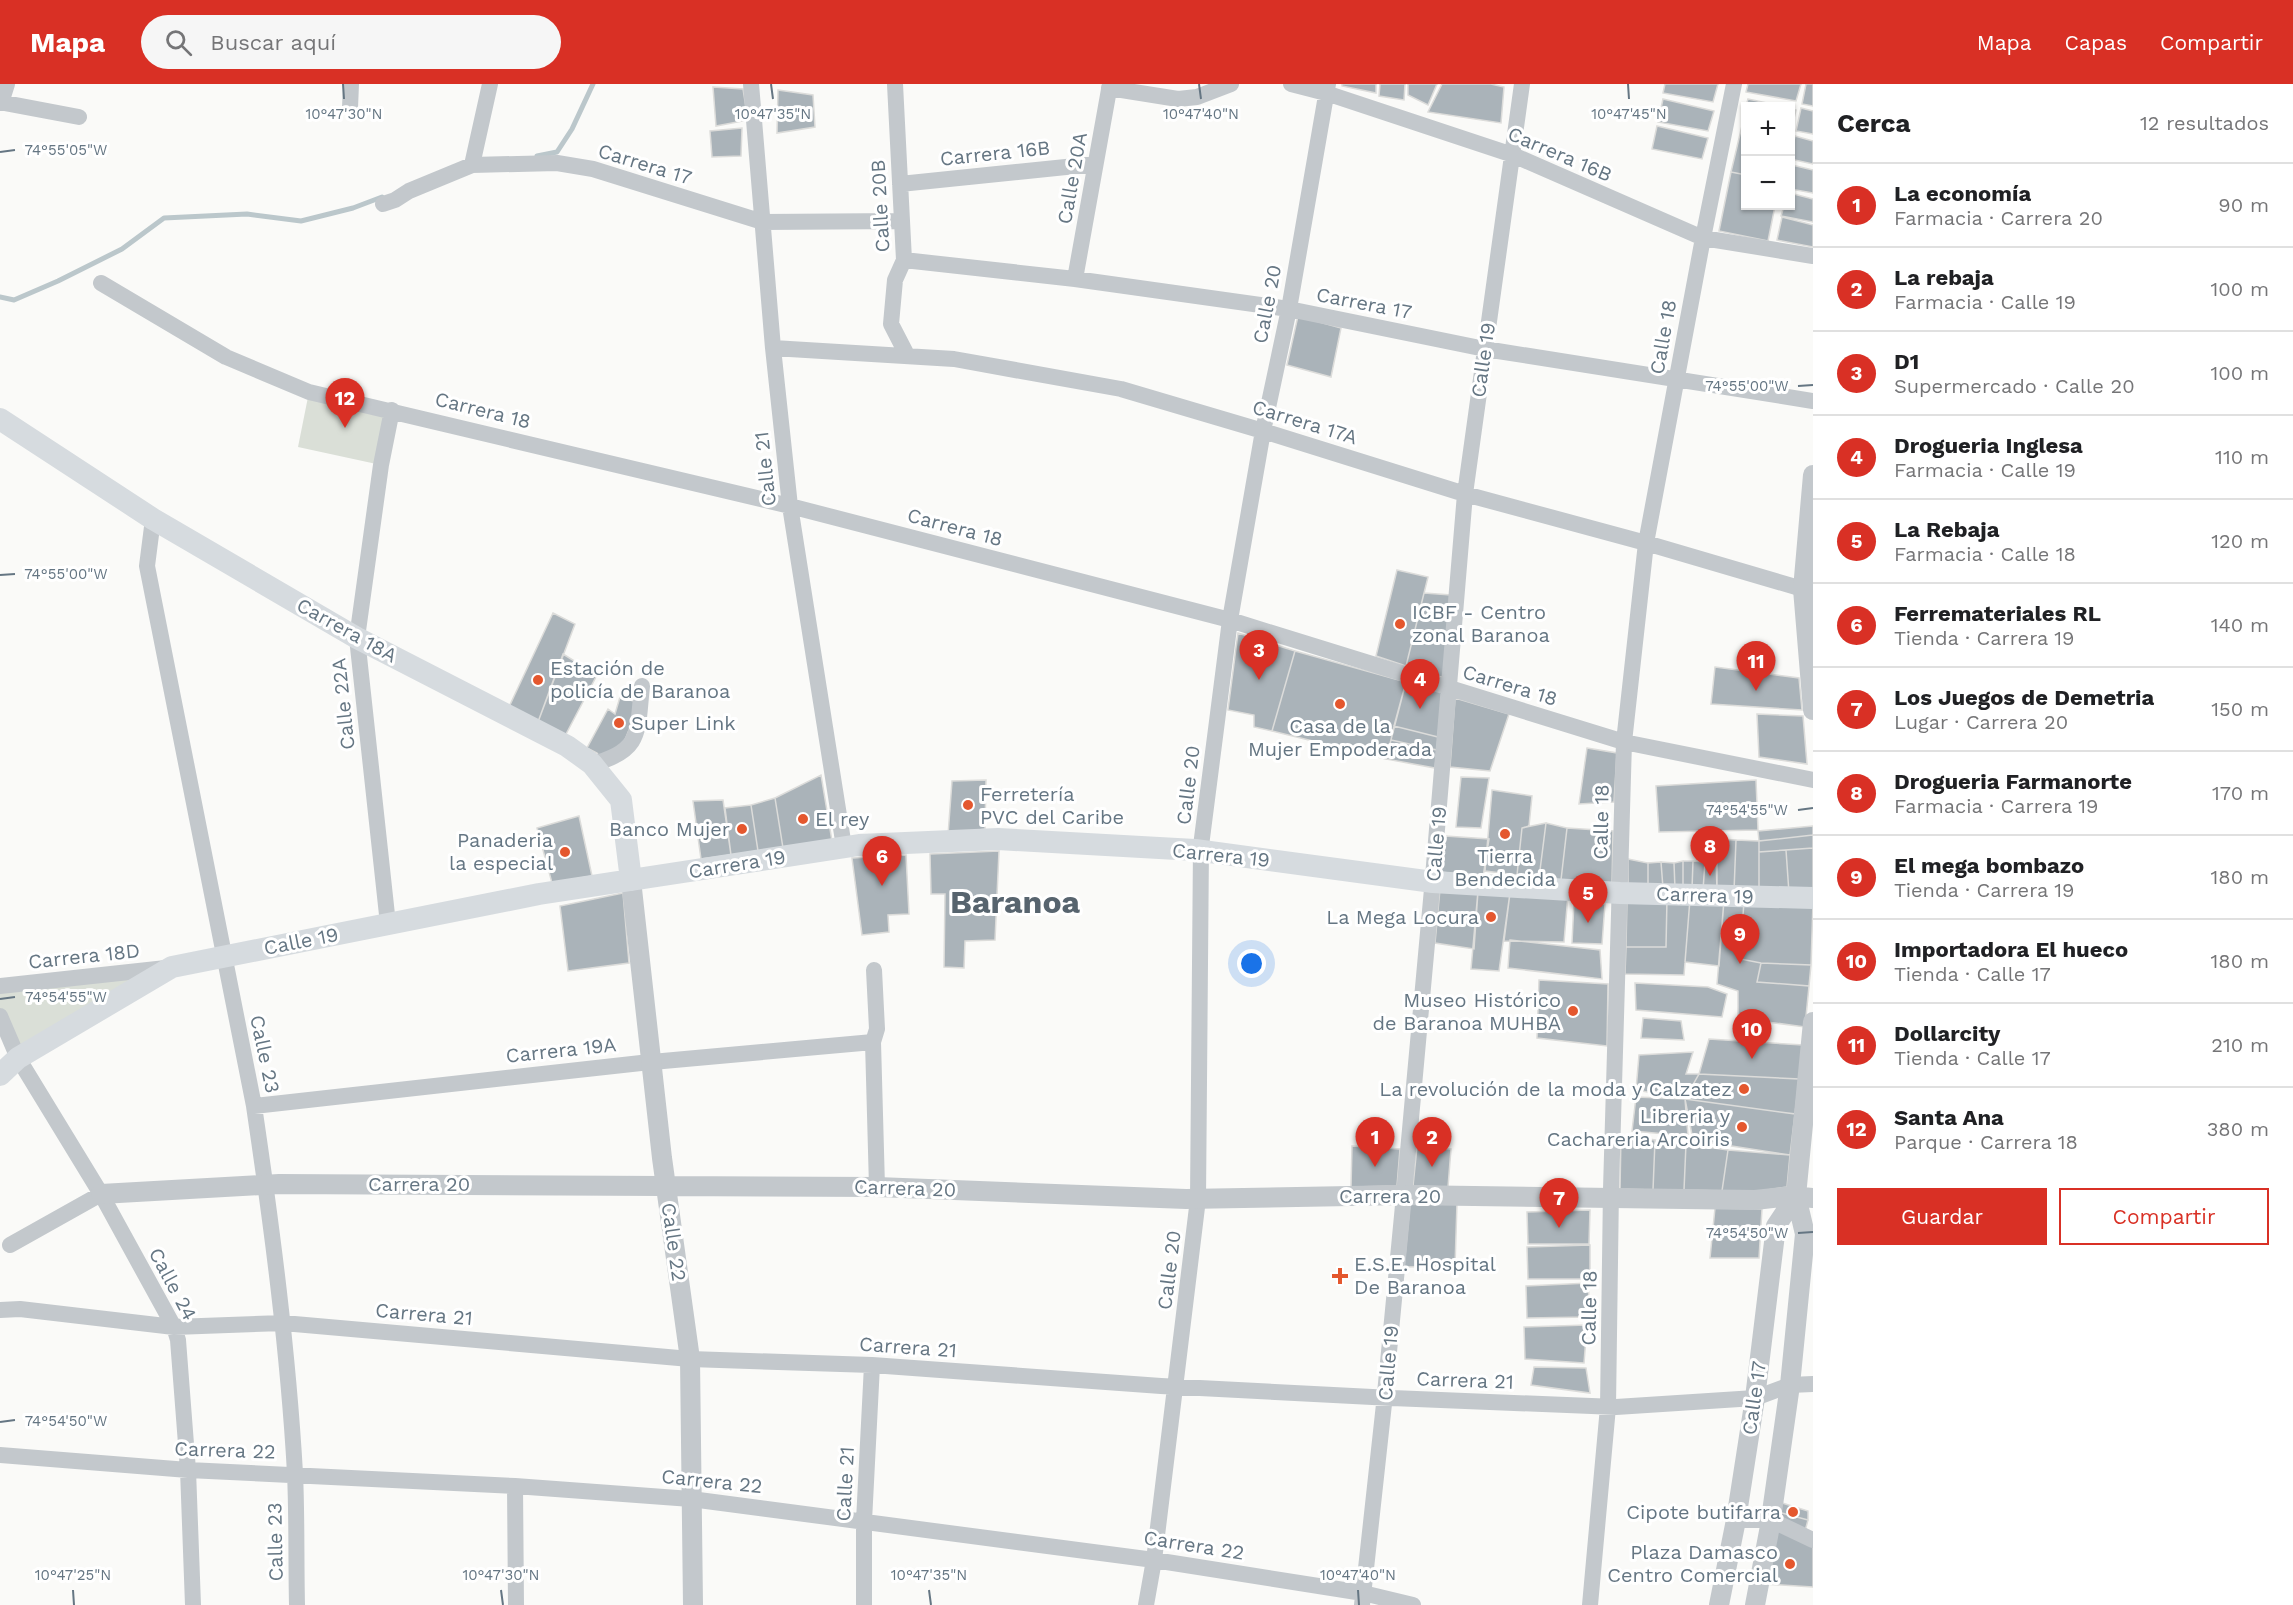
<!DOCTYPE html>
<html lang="es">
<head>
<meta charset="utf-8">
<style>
  :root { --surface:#fff; --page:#f6f6f6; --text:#202124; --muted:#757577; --line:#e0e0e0; --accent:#d93025 }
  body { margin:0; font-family:"Work Sans",sans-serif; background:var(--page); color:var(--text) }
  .controls { position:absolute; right:18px; top:18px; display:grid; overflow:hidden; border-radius:0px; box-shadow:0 2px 4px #0004 }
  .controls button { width:54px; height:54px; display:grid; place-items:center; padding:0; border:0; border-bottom:2px solid var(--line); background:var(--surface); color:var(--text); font:30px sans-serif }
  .you { position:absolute; left:1252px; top:880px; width:21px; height:21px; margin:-15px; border:4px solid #fff; border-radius:50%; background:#1a73e8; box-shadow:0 0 0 9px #1a73e833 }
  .badge { display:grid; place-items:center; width:39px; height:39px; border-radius:50%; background:var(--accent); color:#fff; font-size:20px; font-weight:700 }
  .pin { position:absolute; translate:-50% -50px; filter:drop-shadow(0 2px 3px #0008) }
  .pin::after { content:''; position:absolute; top:32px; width:21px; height:18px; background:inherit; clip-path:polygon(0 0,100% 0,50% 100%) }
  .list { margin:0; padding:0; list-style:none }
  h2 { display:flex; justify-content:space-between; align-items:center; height:78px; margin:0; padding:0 24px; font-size:26px }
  h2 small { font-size:20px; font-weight:400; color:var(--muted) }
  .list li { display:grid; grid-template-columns:39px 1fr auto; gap:18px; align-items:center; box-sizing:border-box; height:84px; padding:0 24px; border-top:2px solid var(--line) }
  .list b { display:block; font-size:22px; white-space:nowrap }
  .list p { margin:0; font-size:20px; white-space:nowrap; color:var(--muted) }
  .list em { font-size:20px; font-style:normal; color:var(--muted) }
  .actions { display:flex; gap:12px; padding:18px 24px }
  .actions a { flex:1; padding:14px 0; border:2px solid var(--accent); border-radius:0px; text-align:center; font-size:21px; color:var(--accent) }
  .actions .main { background:var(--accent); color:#fff }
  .icon { flex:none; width:33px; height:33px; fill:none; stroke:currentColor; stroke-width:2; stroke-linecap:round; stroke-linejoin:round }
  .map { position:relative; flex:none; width:1813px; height:1521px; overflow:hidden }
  header { display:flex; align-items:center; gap:36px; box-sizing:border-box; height:84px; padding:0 30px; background:var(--accent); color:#fff }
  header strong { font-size:28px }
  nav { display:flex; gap:33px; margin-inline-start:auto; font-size:21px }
  .search { width:420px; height:54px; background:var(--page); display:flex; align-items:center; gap:15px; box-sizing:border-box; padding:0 21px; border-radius:33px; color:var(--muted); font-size:22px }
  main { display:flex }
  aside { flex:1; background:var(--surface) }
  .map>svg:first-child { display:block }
  .green { fill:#dadfd7 }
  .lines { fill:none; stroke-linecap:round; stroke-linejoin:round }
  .stream { stroke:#bbc7cb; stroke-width:5 }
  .building { fill:#aab3b9; stroke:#dcdcda; stroke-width:1.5 }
  .minor { stroke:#c3c8cc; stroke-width:16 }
  .tertiary { stroke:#c3c8cc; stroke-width:20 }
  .secondary { stroke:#d6dbdf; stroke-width:22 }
  .ticks { fill:none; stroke:#657683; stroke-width:2 }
  .poi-dot { fill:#e4572e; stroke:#fff; stroke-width:2 }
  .labels { text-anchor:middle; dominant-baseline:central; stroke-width:6; stroke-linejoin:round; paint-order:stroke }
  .street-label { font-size:20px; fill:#657683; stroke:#fff }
  .poi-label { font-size:20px; fill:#657683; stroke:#fff; text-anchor:end }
  .town-label { font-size:32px; font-weight:bold; fill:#57646e; stroke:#fff }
  .ticks-label { font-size:15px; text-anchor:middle; fill:#657683; stroke:#fff; stroke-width:6; stroke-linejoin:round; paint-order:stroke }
</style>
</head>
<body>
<header>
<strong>Mapa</strong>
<div class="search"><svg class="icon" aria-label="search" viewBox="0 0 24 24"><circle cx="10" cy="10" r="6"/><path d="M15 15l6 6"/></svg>Buscar aquí</div>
<nav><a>Mapa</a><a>Capas</a><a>Compartir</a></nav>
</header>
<main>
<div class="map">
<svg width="1813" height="1521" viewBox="0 0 1813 1521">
  <rect width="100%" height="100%" fill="#fafaf8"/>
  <path class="green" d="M309,308L392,326L381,381L298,363Z
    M152,889L18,974L0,932V902Z"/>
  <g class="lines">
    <path class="stream" d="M537,72L557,68L572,45L593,0
      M0,213L14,216L58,197L122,165L164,134L247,130L301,137L353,124L382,113"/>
  </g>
  <path class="building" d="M1342,0H1376V9L1342,2Z
    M1380,0H1405L1404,16L1379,12Z
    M1408,0H1437L1428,21L1408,11Z
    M1442,0H1491L1504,3L1501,39L1428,28Z
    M1665,0H1718L1713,18L1663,9Z
    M1748,0H1801L1796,17L1746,8Z
    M1806,0H1813V22L1802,20Z
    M713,3L743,5L748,36L716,42Z
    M778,6L813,11L815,43L777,49Z
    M1663,15L1714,27L1708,47L1658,38Z
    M1748,15L1781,22H1746Z
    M1801,24L1813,27V50L1796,47Z
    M1746,25V91L1731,88Z
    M1790,25L1796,26L1790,51Z
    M1657,42L1708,54L1702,75L1652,65Z
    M742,44L741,72L712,73L710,47Z
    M1795,52L1813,57V80L1790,75Z
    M1792,81L1813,86V109L1790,105Z
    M1731,88L1746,91V122H1775L1768,157L1719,147Z
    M1790,109L1813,115V138L1781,132L1784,122H1790Z
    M1782,133L1813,141V163L1777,156Z
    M1298,232L1341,244L1331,293L1287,281Z
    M1397,486L1428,493L1406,582L1376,572Z
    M1424,509L1451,511L1444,594L1406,582Z
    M553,529L575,540L538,638L509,623Z
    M1238,549L1295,567L1272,647L1254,643V631L1228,626Z
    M1295,567L1406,598L1386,675L1272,647Z
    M563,570L597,591L565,652L538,638Z
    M1715,583L1799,594L1802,626L1711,620Z
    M1406,598L1442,608L1438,653L1394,642Z
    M620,613L640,619L618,673L603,677L597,669L587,664L608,625L615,630Z
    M1455,614L1509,630L1490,687L1450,683Z
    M1757,630L1803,632L1807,680L1759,673Z
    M1394,642L1438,653L1437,666L1391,656Z
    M1391,656L1437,666L1435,684L1386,675Z
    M1587,664L1617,669L1614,718L1579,720Z
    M821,691L832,757L783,764L775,714Z
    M1461,693L1489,694L1481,744L1456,743Z
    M986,696L985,745L948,751L952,697Z
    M1756,696L1758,746L1659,748L1656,702Z
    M1492,706L1532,712L1529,742L1522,744L1517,791L1485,787Z
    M775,714L783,764L758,767L751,721Z
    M723,716L731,771L701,775L693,717Z
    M751,721L758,767L731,771L725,724Z
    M579,732L592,792L552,799L537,744Z
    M1546,739L1567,744L1561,796L1539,794Z
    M1546,739L1539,794L1517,791L1522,744Z
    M1813,742V751L1759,757L1758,747Z
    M1567,744L1613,747L1612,801L1561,796Z
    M1813,751V764L1759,768V757Z
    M1445,752L1489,755L1483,793L1441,788Z
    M1717,755L1736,756L1734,807L1717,806Z
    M1736,756L1759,757V808L1734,807Z
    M1813,764V810L1789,809L1786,766Z
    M1786,766L1789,809L1759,808V768Z
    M999,767L995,856L965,857L964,884L944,883L945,810H931L930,770Z
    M906,771L909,830L888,831L889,848L862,851L852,774Z
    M1628,775L1648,779V804L1628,803Z
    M1716,776L1717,806H1703L1705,778Z
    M1683,777H1693L1692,805H1683Z
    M1683,777V805H1675L1674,779Z
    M1693,777L1705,778L1703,806L1692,805Z
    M1661,778L1674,779L1675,805L1663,804Z
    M1661,778L1663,804H1648V779Z
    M1440,805L1478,807L1474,865L1435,859Z
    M1478,807L1510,809L1499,887L1471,885Z
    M623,809L629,879L568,887L560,822Z
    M1510,809L1568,811L1564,858L1504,857Z
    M1627,814L1667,815L1666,863H1626Z
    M1667,815H1690L1684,891L1625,890L1626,863H1666Z
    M1690,815L1724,816L1719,882L1685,878Z
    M1724,816L1744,817L1740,875L1761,879L1757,898L1809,902L1805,943L1738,934V907L1717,900Z
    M1574,817L1605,820L1602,860L1572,859Z
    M1744,817L1813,819L1811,881L1761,879L1740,875Z
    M1510,856L1600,866L1602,895L1508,884Z
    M1761,879L1811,881L1809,902L1757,898Z
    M1539,896L1608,900L1607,962L1537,954Z
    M1635,899L1708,903L1727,910L1722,933L1636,926Z
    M1643,934L1681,937L1684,956L1641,954Z
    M1709,955L1803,961L1799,995L1699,990Z
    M1693,968L1686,990H1699L1685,1015L1636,1006L1639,971Z
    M1699,990L1799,995L1795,1030L1685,1015Z
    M1636,1013L1685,1015L1688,1052L1632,1047Z
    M1685,1015L1795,1030L1790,1071L1693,1056Z
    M1621,1051L1655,1056L1653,1106L1620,1105Z
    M1655,1056L1686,1060L1684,1106H1653Z
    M1686,1060L1728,1066L1722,1107L1684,1106Z
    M1352,1062L1400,1065L1397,1102L1351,1103Z
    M1417,1063L1451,1065L1448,1103L1413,1102Z
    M1728,1066L1790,1071L1787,1103L1754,1108L1722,1107Z
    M1410,1119H1457L1455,1182L1404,1183Z
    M1715,1124L1762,1125L1759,1174H1710Z
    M1590,1126L1589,1160H1528L1527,1128Z
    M1590,1161V1195H1528L1527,1163Z
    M1589,1199L1588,1233L1527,1234L1526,1202Z
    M1587,1241L1584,1279L1525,1275L1524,1243Z
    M1534,1283L1586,1284L1590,1309L1531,1301Z
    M1779,1418L1808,1427V1436L1778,1428Z
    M1778,1428L1808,1436L1805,1447L1776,1435Z
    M1773,1443L1813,1460V1503L1764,1500Z"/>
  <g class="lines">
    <path class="minor" d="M751,0L773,264L790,422L844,763
      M895,0L904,176L895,196L891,240L907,271
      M1291,0L1326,9L1513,71L1703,154L1813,172
      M1109,4L1178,15L1197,13L1231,0
      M0,18L79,33
      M1,19L7,0
      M350,24L351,0
      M472,81L490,0
      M900,100L1095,80
      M383,120L395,116L409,107L472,81L557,79L593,85L763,138L901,137
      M904,176L1075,195L1289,225L1485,265L1813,317
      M1075,195L1110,0
      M101,199L226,273L309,308L790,422L1230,536L1624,658L1813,696
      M773,264L954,275L1121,305L1263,347L1465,410L1646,459L1813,508
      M153,435L147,482L254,1022C272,1144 288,1266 295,1389C297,1433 296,1477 297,1521
      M592,680C643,667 637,647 642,602
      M388,840L357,554L381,381L392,326
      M874,886L877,945L873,958L877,1103
      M0,902L166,884
      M0,932L18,974L101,1110L174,1243L178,1256L188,1386L193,1521
      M254,1022L641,979L873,958
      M10,1161L101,1110
      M0,1226L20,1225L174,1243L283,1239L690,1275L872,1281L1161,1302L1392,1314L1616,1323L1755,1314L1790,1301L1813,1300
      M0,1371L188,1386L515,1402L691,1415L1154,1476L1363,1509L1413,1521
      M515,1402L516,1521
      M1736,1436H1771L1813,1456
      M864,1521V1437L872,1281
      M1146,1521L1154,1476L1198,1115L1201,762L1230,536L1263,347L1289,225L1328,0
      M1362,1521L1384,1320L1404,1111L1432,805L1465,410L1522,0
      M1590,1521L1608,1323L1611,1105L1624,658L1646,459L1703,154L1734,0"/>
    <path class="tertiary" d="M1813,391L1803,505L1813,626
      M631,796L662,1074L690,1275L693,1521
      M101,1110L279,1100L877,1103L1186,1115L1404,1111L1755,1116L1792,1112L1813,1114
      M1719,1521L1736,1436L1755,1314L1776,1142L1796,1112
      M1755,1521L1770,1442L1790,1301L1805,1150L1796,1112L1813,938"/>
    <path class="secondary" d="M0,335L153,435L357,554L567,662L592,680L621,716L631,796
      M0,991L18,974L172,883L539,810L859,761L998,755L1195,766L1433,798L1620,809L1813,814"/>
  </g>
  <path class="ticks" d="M343,0L344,15M771,0L773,15M1199,0L1201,15M1628,0L1629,15M0,68L15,66M1798,302L1813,301M0,491L15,490M1798,726L1813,724M0,915L15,913M1798,1149L1813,1148M0,1338L15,1336M73,1506L74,1521M501,1506L503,1521M929,1506L931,1521M1358,1506L1359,1521"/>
  <g class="poi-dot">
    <circle cx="1400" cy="540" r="6"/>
    <circle cx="538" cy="596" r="6"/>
    <circle cx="1340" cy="620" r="6"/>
    <circle cx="619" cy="639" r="6"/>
    <circle cx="968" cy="721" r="6"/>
    <circle cx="803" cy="735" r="6"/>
    <circle cx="742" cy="745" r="6"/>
    <circle cx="1505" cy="750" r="6"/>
    <circle cx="565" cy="768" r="6"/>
    <circle cx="1491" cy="833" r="6"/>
    <circle cx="1573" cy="927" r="6"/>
    <circle cx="1744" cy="1005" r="6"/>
    <circle cx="1742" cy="1043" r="6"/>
    <path d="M1337 1183h6v6h6v6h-6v6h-6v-6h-6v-6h6z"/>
    <circle cx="1793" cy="1428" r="6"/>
    <circle cx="1790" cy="1480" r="6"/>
  </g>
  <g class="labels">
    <g class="street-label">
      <text transform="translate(995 69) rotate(-6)">Carrera 16B</text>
      <text transform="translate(1560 70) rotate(23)">Carrera 16B</text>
      <text transform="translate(645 80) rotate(17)">Carrera 17</text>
      <text transform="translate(1072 94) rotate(-80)">Calle 20A</text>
      <text transform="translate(880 122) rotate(-93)">Calle 20B</text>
      <text transform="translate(1364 219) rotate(11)">Carrera 17</text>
      <text transform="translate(1267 220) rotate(-79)">Calle 20</text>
      <text transform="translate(1663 253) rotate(-80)">Calle 18</text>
      <text transform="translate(1483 276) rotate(-82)">Calle 19</text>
      <text transform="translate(483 326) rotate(14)">Carrera 18</text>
      <text transform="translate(1305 338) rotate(17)">Carrera 17A</text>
      <text transform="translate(765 385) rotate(-96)">Calle 21</text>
      <text transform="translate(955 443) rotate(15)">Carrera 18</text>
      <text transform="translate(347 546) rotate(29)">Carrera 18A</text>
      <text transform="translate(1510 601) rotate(17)">Carrera 18</text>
      <text transform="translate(343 620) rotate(-96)">Calle 22A</text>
      <text transform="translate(1188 701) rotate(-83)">Calle 20</text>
      <text transform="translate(1601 738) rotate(-89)">Calle 18</text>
      <text transform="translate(1436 760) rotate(-85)">Calle 19</text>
      <text transform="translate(1221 771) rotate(6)">Carrera 19</text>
      <text transform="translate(737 780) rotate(-9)">Carrera 19</text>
      <text transform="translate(1705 811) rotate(2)">Carrera 19</text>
      <text transform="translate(301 857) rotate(-11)">Calle 19</text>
      <text transform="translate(84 872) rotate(-6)">Carrera 18D</text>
      <text transform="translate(561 966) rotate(-6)">Carrera 19A</text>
      <text transform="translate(265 970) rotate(78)">Calle 23</text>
      <text x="419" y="1100">Carrera 20</text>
      <text transform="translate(905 1104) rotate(2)">Carrera 20</text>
      <text x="1390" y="1112">Carrera 20</text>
      <text transform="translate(674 1158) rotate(82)">Calle 22</text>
      <text transform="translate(1169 1186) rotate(-83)">Calle 20</text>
      <text transform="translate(173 1200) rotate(62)">Calle 24</text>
      <text transform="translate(1589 1224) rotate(-89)">Calle 18</text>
      <text transform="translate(424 1230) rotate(5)">Carrera 21</text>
      <text transform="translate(908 1263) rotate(4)">Carrera 21</text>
      <text transform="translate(1388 1279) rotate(-85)">Calle 19</text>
      <text transform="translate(1465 1296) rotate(2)">Carrera 21</text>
      <text transform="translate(1754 1314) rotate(-82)">Calle 17</text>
      <text transform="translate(225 1366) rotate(2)">Carrera 22</text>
      <text transform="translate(712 1397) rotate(6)">Carrera 22</text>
      <text transform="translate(845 1400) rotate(-87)">Calle 21</text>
      <text transform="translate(275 1458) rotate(-91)">Calle 23</text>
      <text transform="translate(1194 1461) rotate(9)">Carrera 22</text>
    </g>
    <g class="poi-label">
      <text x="1412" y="528" text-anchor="start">ICBF - Centro<tspan x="1412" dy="23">zonal Baranoa</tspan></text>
      <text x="550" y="584" text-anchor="start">Estación de<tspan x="550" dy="23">policía de Baranoa</tspan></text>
      <text x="631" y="639" text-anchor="start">Super Link</text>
      <text x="1340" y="642" text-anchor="middle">Casa de la<tspan x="1340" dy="23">Mujer Empoderada</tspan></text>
      <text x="980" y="710" text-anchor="start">Ferretería<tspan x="980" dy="23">PVC del Caribe</tspan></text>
      <text x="815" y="735" text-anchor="start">El rey</text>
      <text x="730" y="745">Banco Mujer</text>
      <text x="553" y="756">Panaderia<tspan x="553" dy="23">la especial</tspan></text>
      <text x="1505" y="772" text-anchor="middle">Tierra<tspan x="1505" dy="23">Bendecida</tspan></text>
      <text x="1479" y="833">La Mega Locura</text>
      <text x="1561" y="916">Museo Histórico<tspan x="1561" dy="23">de Baranoa MUHBA</tspan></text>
      <text x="1732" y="1005">La revolución de la moda y Calzatez</text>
      <text x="1730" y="1032">Libreria y<tspan x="1730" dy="23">Cachareria Arcoiris</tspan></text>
      <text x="1354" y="1180" text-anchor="start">E.S.E. Hospital<tspan x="1354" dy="23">De Baranoa</tspan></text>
      <text x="1781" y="1428">Cipote butifarra</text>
      <text x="1778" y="1468">Plaza Damasco<tspan x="1778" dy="23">Centro Comercial</tspan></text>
    </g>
    <g class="town-label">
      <text x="1015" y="818">Baranoa</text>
    </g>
  </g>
  <g class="ticks-label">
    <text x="344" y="35">10°47'30"N</text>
    <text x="773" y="35">10°47'35"N</text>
    <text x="1201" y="35">10°47'40"N</text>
    <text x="1629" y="35">10°47'45"N</text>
    <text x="66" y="71">74°55'05"W</text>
    <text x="1747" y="307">74°55'00"W</text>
    <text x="66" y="495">74°55'00"W</text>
    <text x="1747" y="731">74°54'55"W</text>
    <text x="66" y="918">74°54'55"W</text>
    <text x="1747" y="1154">74°54'50"W</text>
    <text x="66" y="1342">74°54'50"W</text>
    <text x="73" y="1496">10°47'25"N</text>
    <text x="501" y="1496">10°47'30"N</text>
    <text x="929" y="1496">10°47'35"N</text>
    <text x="1358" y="1496">10°47'40"N</text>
  </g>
</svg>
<div class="controls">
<button>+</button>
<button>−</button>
</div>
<div class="you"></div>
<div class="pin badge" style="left:1375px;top:1083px">1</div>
<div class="pin badge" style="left:1432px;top:1083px">2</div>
<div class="pin badge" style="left:1259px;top:596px">3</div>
<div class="pin badge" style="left:1420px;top:625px">4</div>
<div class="pin badge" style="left:1588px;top:839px">5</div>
<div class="pin badge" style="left:882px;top:802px">6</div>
<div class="pin badge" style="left:1559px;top:1144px">7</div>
<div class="pin badge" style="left:1710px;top:792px">8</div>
<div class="pin badge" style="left:1740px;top:880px">9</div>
<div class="pin badge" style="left:1752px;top:975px">10</div>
<div class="pin badge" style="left:1756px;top:607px">11</div>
<div class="pin badge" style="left:345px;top:344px">12</div>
</div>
<aside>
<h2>Cerca<small>12 resultados</small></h2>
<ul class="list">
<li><span class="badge">1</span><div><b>La economía</b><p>Farmacia · Carrera 20</p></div><em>90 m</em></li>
<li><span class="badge">2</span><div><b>La rebaja</b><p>Farmacia · Calle 19</p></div><em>100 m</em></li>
<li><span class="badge">3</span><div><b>D1</b><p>Supermercado · Calle 20</p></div><em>100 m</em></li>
<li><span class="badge">4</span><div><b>Drogueria Inglesa</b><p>Farmacia · Calle 19</p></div><em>110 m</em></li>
<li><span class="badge">5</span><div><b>La Rebaja</b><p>Farmacia · Calle 18</p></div><em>120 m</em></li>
<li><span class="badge">6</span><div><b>Ferremateriales RL</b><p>Tienda · Carrera 19</p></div><em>140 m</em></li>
<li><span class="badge">7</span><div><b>Los Juegos de Demetria</b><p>Lugar · Carrera 20</p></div><em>150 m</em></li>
<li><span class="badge">8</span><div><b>Drogueria Farmanorte</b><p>Farmacia · Carrera 19</p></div><em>170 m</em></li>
<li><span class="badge">9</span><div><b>El mega bombazo</b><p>Tienda · Carrera 19</p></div><em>180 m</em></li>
<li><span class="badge">10</span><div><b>Importadora El hueco</b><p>Tienda · Calle 17</p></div><em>180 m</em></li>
<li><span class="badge">11</span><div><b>Dollarcity</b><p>Tienda · Calle 17</p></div><em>210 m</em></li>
<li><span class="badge">12</span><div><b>Santa Ana</b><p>Parque · Carrera 18</p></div><em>380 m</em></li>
</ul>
<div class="actions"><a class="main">Guardar</a><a>Compartir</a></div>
</aside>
</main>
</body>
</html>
